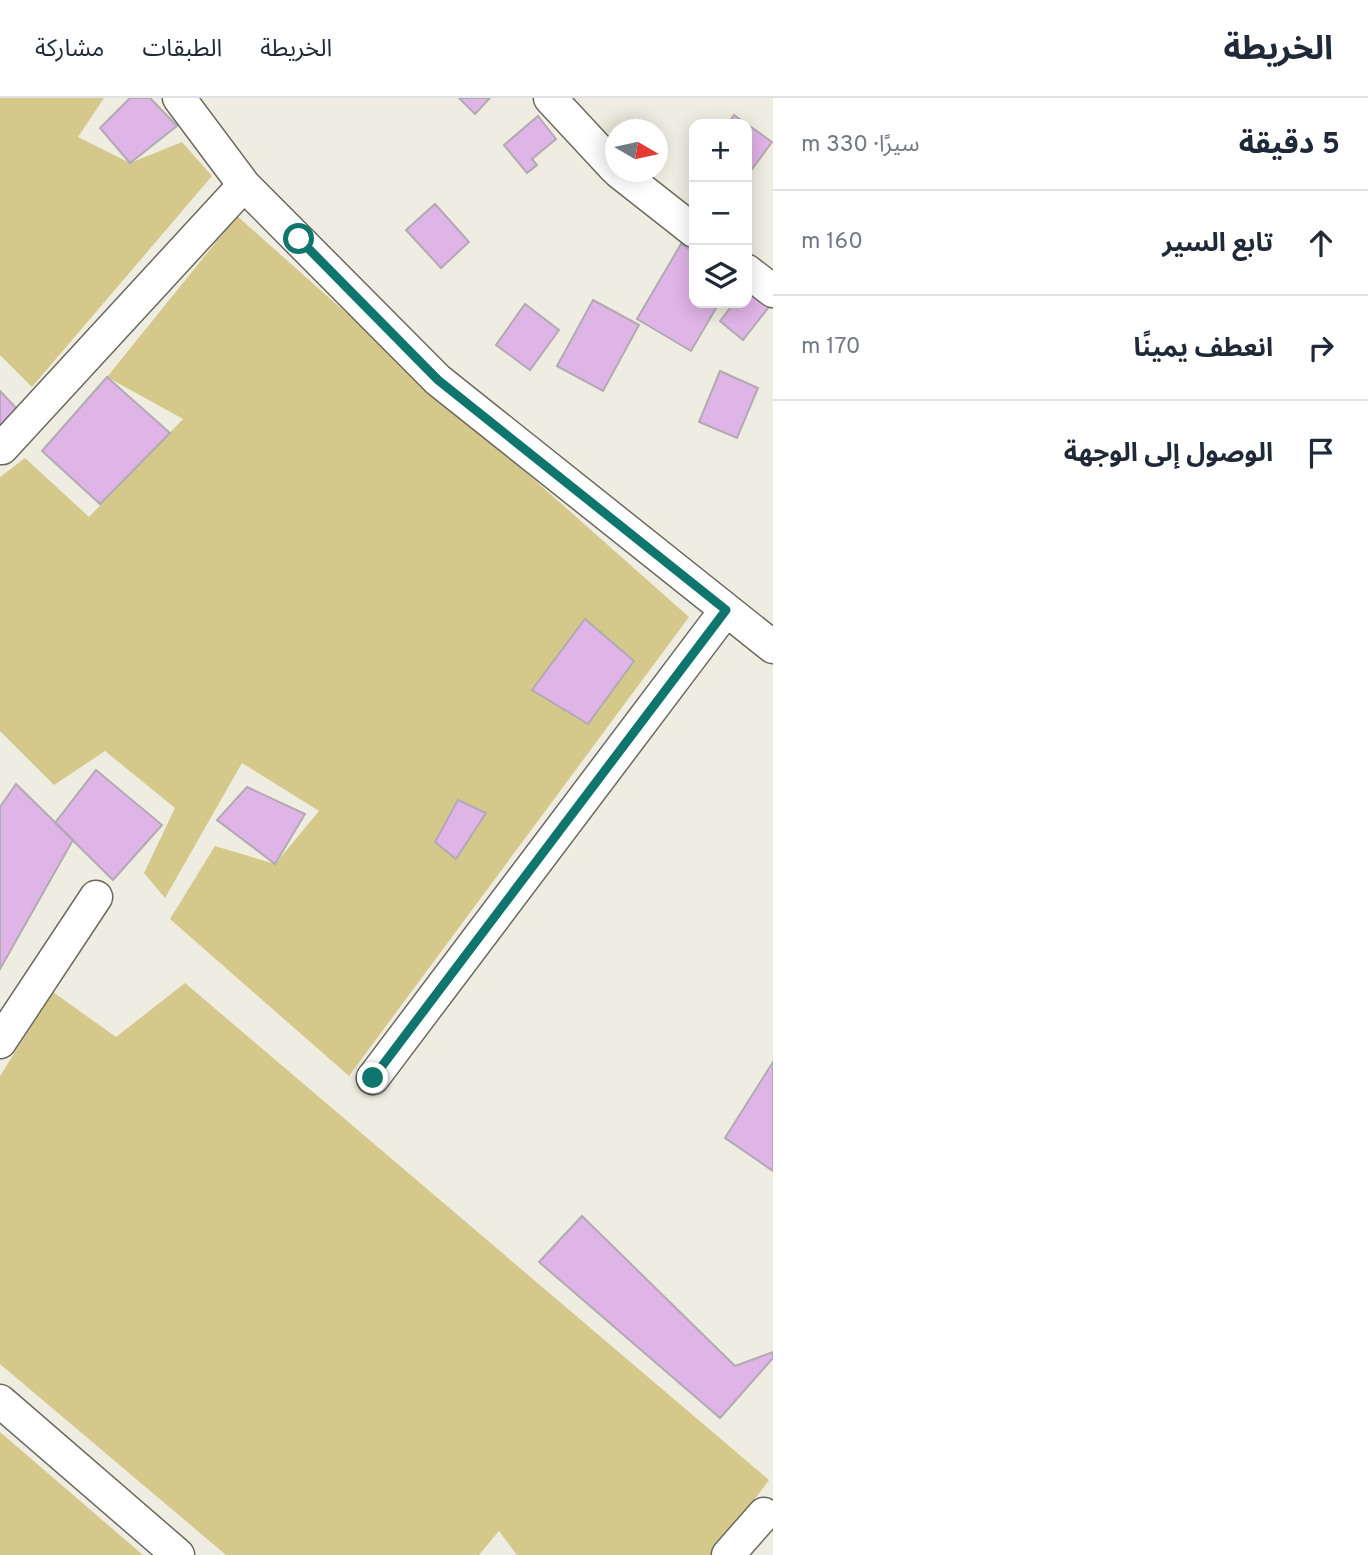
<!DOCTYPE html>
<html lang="ar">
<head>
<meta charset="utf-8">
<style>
  :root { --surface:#fff; --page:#f2f2f3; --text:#1f2937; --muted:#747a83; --line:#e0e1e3 }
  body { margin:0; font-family:Overpass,"Noto Sans Arabic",sans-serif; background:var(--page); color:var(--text); direction:rtl }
  .controls { position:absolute; right:21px; top:21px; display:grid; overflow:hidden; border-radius:14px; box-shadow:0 4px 18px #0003 }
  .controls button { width:63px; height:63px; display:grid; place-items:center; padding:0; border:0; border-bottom:2px solid var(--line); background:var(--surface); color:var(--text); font:35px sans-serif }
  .compass { position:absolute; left:605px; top:21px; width:63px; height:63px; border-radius:50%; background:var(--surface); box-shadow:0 4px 18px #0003; rotate:99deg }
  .stop { position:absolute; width:21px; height:21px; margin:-16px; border:5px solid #0f766e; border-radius:50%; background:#fff }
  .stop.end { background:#0f766e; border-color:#fff; box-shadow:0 2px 7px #0008 }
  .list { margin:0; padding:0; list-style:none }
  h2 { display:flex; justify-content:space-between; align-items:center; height:91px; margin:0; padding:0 28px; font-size:30px }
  h2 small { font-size:23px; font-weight:400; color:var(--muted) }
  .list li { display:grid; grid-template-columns:46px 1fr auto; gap:21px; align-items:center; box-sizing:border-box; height:105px; padding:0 28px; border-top:2px solid var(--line) }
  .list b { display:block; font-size:26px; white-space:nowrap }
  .list em { font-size:23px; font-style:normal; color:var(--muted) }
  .icon { flex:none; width:38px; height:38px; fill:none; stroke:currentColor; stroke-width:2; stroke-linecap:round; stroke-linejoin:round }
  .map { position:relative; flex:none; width:773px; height:1457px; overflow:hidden; direction:ltr }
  header { display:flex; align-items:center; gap:42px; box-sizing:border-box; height:98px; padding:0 35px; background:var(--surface); border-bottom:2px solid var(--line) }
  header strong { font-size:33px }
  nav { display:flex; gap:38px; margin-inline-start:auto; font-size:24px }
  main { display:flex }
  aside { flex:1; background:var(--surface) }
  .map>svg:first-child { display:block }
  .green { fill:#d5c88b }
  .building { fill:#dfb4e6; stroke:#b2aab3; stroke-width:2 }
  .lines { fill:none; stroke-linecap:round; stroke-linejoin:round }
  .minor-casing { stroke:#6b695e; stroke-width:35 }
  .minor { stroke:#fff; stroke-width:32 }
  .route { stroke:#0f766e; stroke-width:9 }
</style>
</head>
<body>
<header>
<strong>الخريطة</strong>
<nav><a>الخريطة</a><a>الطبقات</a><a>مشاركة</a></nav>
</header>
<main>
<aside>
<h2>5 دقيقة<small>سيرًا · 330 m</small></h2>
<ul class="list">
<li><svg class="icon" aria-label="ahead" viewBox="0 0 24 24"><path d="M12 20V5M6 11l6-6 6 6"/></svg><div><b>تابع السير</b></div><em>160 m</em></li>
<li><svg class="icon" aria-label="right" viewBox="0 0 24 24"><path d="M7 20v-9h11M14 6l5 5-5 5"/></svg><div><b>انعطف يمينًا</b></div><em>170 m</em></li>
<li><svg class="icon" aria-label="arrive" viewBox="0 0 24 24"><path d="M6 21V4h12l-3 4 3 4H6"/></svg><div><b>الوصول إلى الوجهة</b></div></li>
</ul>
</aside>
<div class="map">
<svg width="773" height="1457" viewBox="0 0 773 1457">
  <rect width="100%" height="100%" fill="#efede1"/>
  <path class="green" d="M0,0H104L78,39L130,65L182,44L212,78L32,289L0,257Z
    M237,118L689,519L349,978L170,821L215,748L275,766L319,713L242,665L165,800L144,775L175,710L105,653L54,687L0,633V379L25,360L89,419L183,321L107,279Z
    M185,885L769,1382L713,1457H517L499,1433L479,1457H226L0,1266V978L53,894L116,939Z
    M0,1334L143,1457H0Z"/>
  <path class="building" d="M130,0H150L177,28L130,65L100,30Z
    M459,0H490L475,16Z
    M734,17L772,44L747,78V26H728Z
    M538,18L556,41L532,61L537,67L527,75L504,47Z
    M435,106L469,144L441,170L406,132Z
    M681,146L694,154V205H719L691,253L637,221Z
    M747,188L772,205L743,242L720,223L734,205H747Z
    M593,202L639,227L603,293L557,268Z
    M525,206L559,232L530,272L496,247Z
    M720,273L758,290L737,340L699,324Z
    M107,279L170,335L100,406L42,353Z
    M0,293L17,311L0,331Z
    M585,521L634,563L588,626L532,592Z
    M96,672L162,727L113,782L55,725Z
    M16,686L73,742L0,871V709Z
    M247,689L305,716L275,766L217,722Z
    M458,702L486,715L456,761L435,744Z
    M773,964V1073L725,1040Z
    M582,1118L735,1268L773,1254V1260L720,1320L539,1164Z"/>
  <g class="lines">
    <defs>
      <path id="minor" d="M179,0L244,87L438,282L773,549
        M550,0L615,70
        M619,74L694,133
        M747,173L773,193
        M2,350L244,87
        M0,944L96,799
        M373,980L726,512
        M0,1303L178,1457
        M728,1457L764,1416"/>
    </defs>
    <use href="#minor" class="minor-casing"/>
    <use href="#minor" class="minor"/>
  </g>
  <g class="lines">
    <path class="route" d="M299,141L438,282L726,512L373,980"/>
  </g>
</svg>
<div class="controls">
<button>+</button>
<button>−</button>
<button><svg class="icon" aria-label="layers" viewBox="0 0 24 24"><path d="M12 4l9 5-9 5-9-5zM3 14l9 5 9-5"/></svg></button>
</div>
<svg class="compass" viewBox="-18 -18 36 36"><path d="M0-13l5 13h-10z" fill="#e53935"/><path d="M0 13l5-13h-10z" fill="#747a83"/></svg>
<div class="stop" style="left:299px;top:141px"></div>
<div class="stop end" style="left:373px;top:980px"></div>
</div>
</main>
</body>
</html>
